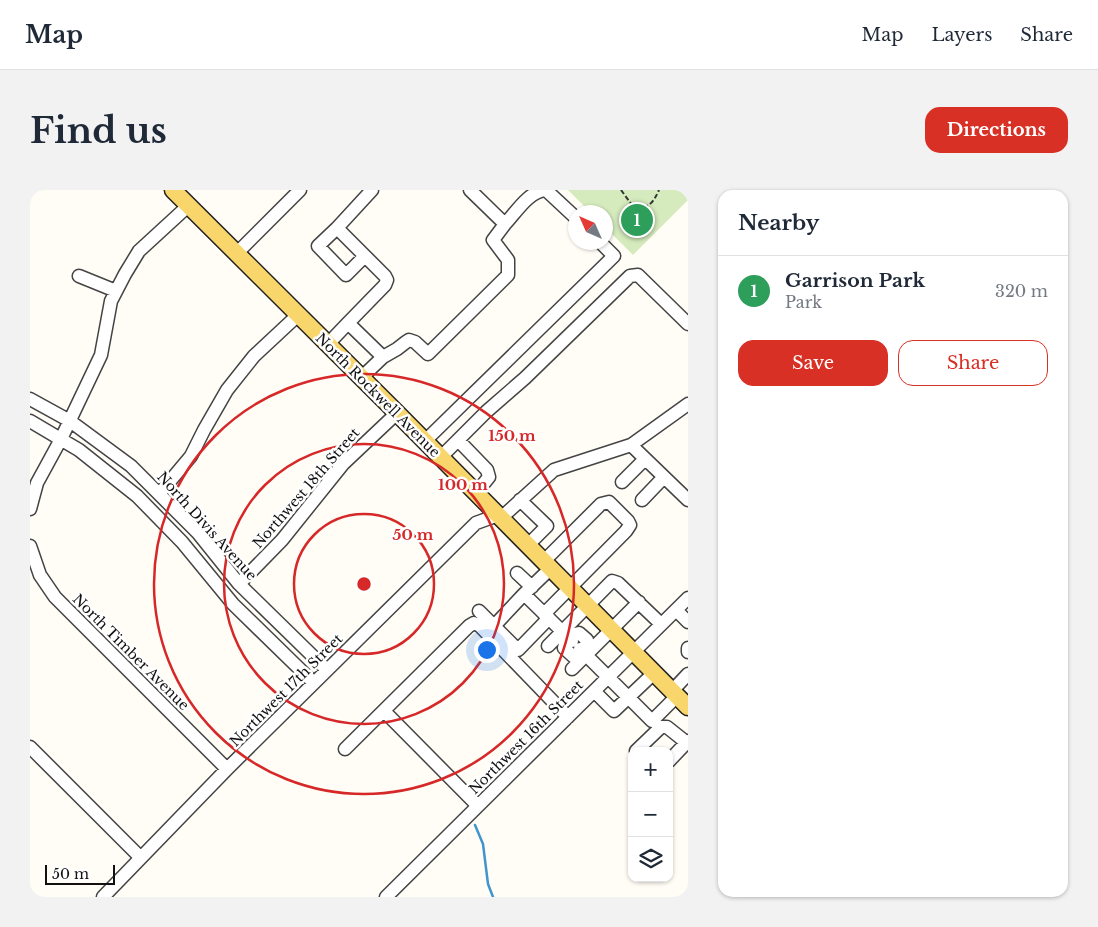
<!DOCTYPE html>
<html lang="en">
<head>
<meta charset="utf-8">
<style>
  :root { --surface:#fff; --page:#f2f2f3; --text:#1f2937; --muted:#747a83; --line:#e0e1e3; --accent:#d93025 }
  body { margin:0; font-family:"Libre Baskerville",serif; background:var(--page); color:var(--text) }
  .controls { position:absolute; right:15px; bottom:15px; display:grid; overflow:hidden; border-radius:10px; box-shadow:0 1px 4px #0004 }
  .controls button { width:45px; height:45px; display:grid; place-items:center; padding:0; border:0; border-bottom:1px solid var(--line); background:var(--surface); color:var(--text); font:25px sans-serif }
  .compass { position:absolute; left:538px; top:15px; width:45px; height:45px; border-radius:50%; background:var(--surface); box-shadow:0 1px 4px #0004; rotate:315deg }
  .scale { position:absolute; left:15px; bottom:12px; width:70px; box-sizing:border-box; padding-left:5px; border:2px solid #111; border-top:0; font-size:14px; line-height:18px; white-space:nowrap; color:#111; -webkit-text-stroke:4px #fff; paint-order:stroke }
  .you { position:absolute; left:456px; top:459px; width:18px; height:18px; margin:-12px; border:4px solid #fff; border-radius:50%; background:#1a73e8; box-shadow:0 0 0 8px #1a73e833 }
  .badge { display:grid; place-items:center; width:32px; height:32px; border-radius:50%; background:var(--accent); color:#fff; font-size:16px; font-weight:700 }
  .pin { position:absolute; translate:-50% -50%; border:2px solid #fff; box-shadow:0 1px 5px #0006 }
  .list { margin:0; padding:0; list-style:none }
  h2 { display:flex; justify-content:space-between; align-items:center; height:65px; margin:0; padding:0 20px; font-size:21px }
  h2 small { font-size:16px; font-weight:400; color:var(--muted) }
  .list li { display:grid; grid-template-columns:32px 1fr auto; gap:15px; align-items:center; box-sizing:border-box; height:70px; padding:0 20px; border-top:1px solid var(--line) }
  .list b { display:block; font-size:19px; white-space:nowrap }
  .list p { margin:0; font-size:16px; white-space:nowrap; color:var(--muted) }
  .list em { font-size:16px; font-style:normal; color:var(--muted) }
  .actions { display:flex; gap:10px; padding:15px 20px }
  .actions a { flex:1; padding:11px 0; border:1px solid var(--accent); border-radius:15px; text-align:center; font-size:18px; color:var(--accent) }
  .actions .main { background:var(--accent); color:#fff }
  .icon { flex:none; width:28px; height:28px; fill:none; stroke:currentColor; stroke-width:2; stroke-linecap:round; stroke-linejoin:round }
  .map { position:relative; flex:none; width:658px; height:707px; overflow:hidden; border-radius:15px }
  header { display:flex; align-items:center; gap:30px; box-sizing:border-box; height:70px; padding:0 25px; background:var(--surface); border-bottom:1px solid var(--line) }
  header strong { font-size:24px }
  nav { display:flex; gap:28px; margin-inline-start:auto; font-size:18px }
  .intro { display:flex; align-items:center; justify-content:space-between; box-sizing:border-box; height:120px; padding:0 30px }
  h1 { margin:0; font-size:35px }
  .button { padding:12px 22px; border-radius:15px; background:var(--accent); color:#fff; font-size:18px; font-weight:700 }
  main { display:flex; gap:30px; padding:0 30px }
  aside { flex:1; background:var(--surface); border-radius:15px; box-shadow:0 1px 4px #0004 }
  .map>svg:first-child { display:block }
  .green { fill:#d5ebbd }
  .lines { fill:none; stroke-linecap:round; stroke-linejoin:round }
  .stream { stroke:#3f96cf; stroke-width:2.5 }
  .minor-casing { stroke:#444; stroke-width:15 }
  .major-casing { stroke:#222; stroke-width:19 }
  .path { stroke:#333; stroke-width:2; stroke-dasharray:5 2.5; stroke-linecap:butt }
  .minor { stroke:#fff; stroke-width:12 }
  .major { stroke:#f9d66b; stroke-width:16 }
  .ring { fill:none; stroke:#d62828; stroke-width:2.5 }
  .labels { text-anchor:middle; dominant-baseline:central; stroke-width:5; stroke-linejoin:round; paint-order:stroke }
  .street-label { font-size:14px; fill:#111; stroke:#fff }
  .centre { fill:#d62828; stroke:#fff; stroke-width:2.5 }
  .ring-label { font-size:15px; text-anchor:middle; font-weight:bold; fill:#d62828; stroke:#fff; stroke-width:5; stroke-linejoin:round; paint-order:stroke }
</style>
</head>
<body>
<header>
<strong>Map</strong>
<nav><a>Map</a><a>Layers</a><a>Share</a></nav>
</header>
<div class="intro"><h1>Find us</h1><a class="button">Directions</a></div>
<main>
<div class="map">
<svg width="658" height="707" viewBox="0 0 658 707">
  <rect width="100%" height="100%" fill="#fffdf5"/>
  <path class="green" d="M538,0H658V10L603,65L576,38V22H560Z"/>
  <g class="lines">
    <path class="stream" d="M445,635L453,654L458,694L463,707"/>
    <defs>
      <path id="minor" d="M440,0L475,34C487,21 499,1 516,0L546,28
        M307,38L288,56L316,85L335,66
        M206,64L270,0
        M49,86L86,101
        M318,133L355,95L357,90L355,86L307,38L342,0
        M297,155L318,133L353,167
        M331,188L353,167L367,159L376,152L379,150L385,152L398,164L478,85V70L463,50L475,34
        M0,209L40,231L101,276L168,343L209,394L297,480
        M0,231L49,260L107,306L152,352L203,414L284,493
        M428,250L457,280L459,287L446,303
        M395,251L584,66L570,52
        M601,255L658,310
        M411,267L456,222L495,188L600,86L608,85L658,134
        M592,292L615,269
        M130,303L161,266L174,240L197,200L224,166L268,125
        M490,310L517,336L498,355
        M612,310L634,287
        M0,319L7,293L31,249L71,165L81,111L95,84L109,61L158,16
        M471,328L524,280L601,255L658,214
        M0,356L10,385L25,407L197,579
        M514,371L571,314L579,312L598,331L600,335L596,341L514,424
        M521,378L494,404L542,451
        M487,383L502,397
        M209,394L252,350L313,274L367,223
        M646,420L658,432
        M449,421L488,460L519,428
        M464,436L494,404
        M537,446L534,458L544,467L554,463
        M537,446L549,443L557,450L554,463
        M518,456L582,391L588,393L631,434
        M658,458V462
        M550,459L622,531L647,506
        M542,479L609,412
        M564,501L584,521L624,483
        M642,501L658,484
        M354,521L448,616
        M0,557L111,668
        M315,559L439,436L444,433L450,436L538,527
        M606,561L631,537H637L657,553
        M639,571L658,551
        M73,707L197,579L446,333L468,325
        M356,707L658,408"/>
      <path id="major" d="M143,0L367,223L658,517"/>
    </defs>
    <use href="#minor" class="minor-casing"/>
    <use href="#major" class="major-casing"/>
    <path class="path" d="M591,0L602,15C618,21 623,13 629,0"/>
    <use href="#minor" class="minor"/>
    <use href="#major" class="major"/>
  </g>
  <g class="ring">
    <circle cx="334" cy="394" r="70"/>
    <circle cx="334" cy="394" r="140"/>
    <circle cx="334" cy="394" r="210"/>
  </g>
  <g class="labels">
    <g class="street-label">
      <text transform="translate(348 205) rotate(45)">North Rockwell Avenue</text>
      <text transform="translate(276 298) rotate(-49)">Northwest 18th Street</text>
      <text transform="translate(177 336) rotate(48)">North Divis Avenue</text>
      <text transform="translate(101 462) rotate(45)">North Timber Avenue</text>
      <text transform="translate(256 500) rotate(-45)">Northwest 17th Street</text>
      <text transform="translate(496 547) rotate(-45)">Northwest 16th Street</text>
    </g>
  </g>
  <circle cx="334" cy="394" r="8" class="centre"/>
  <g class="ring-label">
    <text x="482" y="251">150 m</text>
    <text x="433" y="300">100 m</text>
    <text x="383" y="350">50 m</text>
  </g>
</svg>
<div class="controls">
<button>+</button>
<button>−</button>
<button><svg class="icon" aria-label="layers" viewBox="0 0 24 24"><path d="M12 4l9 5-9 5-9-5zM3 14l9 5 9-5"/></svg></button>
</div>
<svg class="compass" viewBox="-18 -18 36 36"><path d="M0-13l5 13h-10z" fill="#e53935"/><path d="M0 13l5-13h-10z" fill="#747a83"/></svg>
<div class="scale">50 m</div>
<div class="you"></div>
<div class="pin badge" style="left:607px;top:30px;background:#2e9e5b">1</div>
</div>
<aside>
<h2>Nearby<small></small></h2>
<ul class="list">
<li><span class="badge" style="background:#2e9e5b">1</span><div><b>Garrison Park</b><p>Park</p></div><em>320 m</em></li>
</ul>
<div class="actions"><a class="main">Save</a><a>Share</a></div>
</aside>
</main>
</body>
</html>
